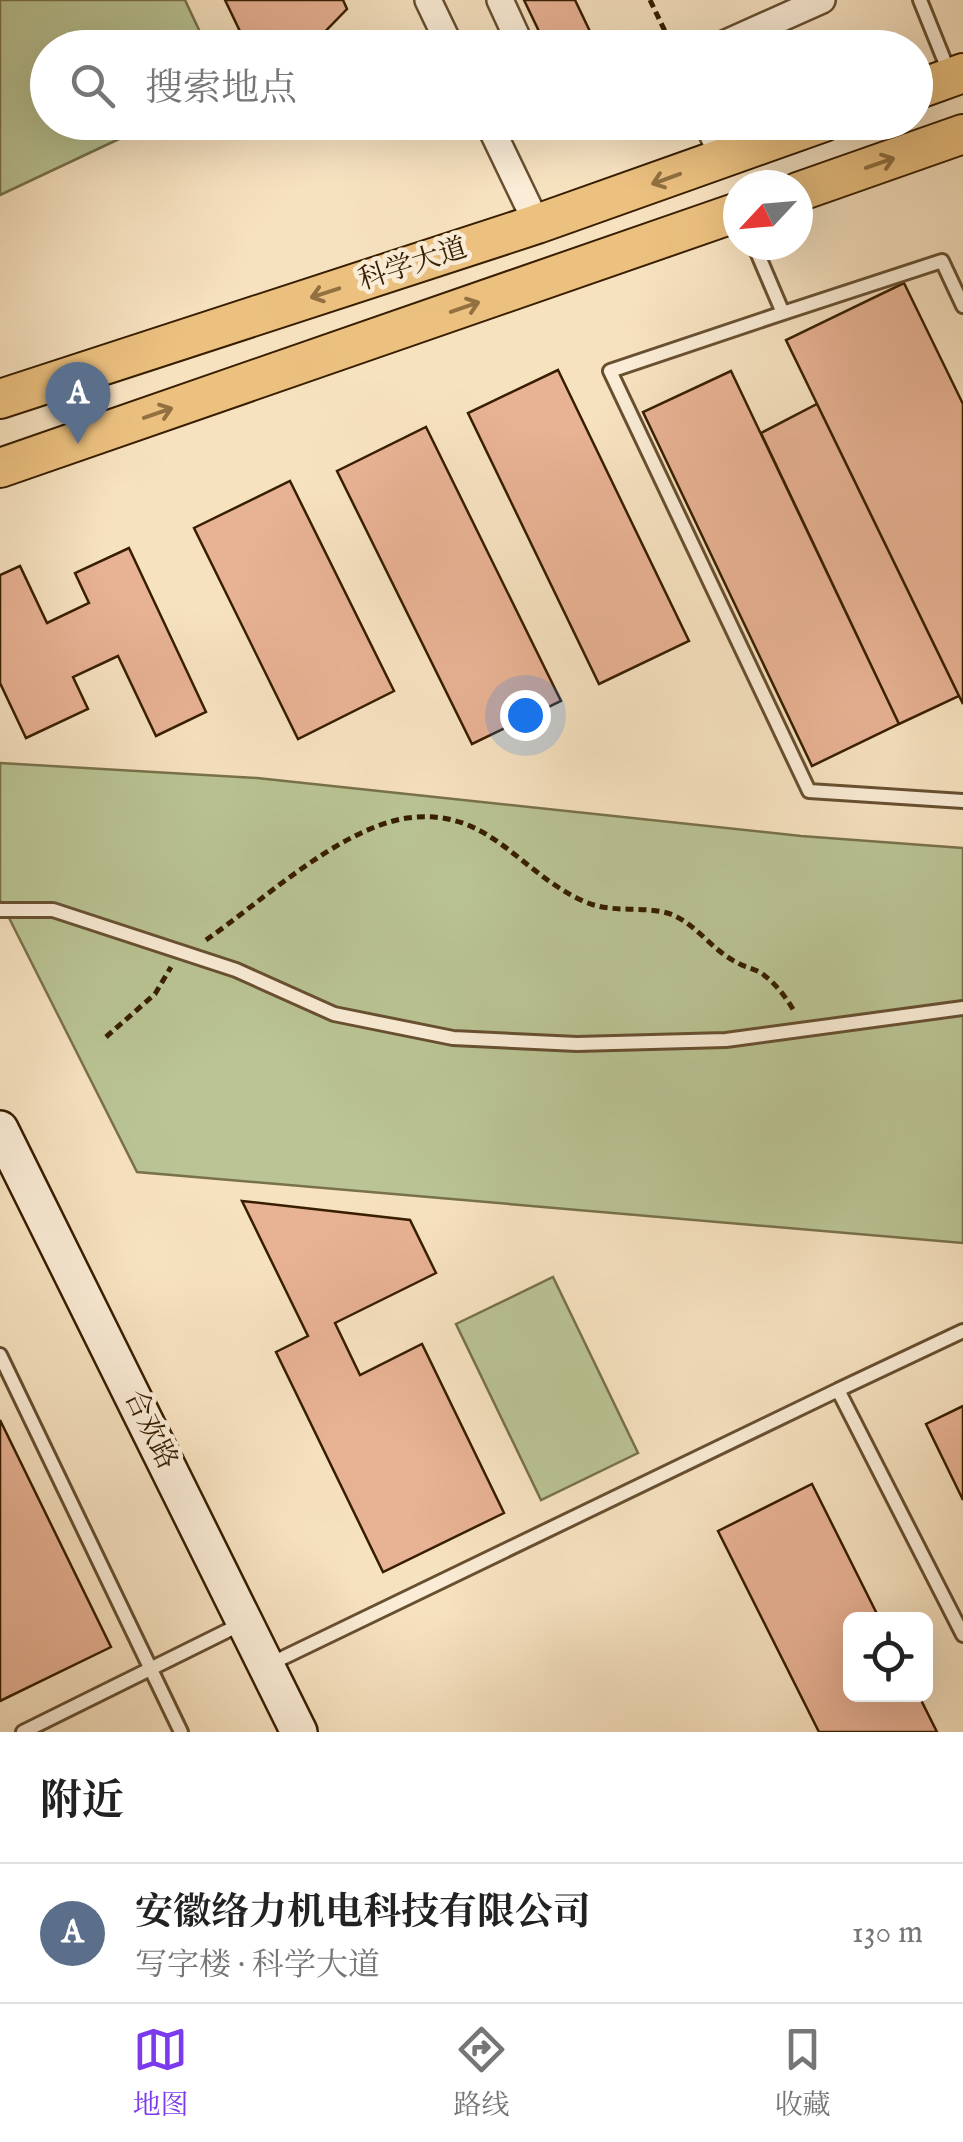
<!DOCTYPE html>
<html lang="zh">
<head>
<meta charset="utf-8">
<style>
  :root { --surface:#fff; --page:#f6f6f6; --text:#222; --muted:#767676; --line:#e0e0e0; --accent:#7c3aed }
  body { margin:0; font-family:"IM FELL English","Noto Serif SC",serif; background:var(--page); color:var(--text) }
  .controls { position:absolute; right:30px; bottom:30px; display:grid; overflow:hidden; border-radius:15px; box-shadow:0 10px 40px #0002 }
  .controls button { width:90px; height:90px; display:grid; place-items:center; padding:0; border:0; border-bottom:2px solid var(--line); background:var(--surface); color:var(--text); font:50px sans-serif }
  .compass { position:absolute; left:723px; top:170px; width:90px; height:90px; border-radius:50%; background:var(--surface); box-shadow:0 10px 40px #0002; rotate:244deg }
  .you { position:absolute; left:525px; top:715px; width:35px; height:35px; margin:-25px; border:8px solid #fff; border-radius:50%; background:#1a73e8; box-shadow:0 0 0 15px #1a73e833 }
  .badge { display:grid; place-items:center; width:65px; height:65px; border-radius:50%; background:var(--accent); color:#fff; font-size:32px; font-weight:700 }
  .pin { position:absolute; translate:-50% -82px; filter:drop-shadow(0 2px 5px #0008) }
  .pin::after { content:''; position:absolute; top:52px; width:35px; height:30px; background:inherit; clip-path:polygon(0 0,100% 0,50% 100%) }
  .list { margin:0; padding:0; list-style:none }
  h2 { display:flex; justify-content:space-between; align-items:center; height:130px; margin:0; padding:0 40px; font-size:42px }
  h2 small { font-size:32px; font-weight:400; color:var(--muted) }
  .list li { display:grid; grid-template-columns:65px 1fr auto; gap:30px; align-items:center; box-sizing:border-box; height:140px; padding:0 40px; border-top:2px solid var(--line) }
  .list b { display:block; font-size:38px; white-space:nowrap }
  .list p { margin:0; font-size:32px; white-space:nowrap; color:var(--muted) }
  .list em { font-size:32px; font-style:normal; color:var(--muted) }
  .icon { flex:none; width:55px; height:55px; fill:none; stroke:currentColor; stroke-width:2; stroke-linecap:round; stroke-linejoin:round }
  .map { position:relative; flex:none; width:963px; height:1732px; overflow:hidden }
  .search { position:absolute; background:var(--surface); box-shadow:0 10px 40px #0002; left:30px; right:30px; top:30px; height:110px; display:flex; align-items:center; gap:25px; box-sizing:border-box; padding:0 35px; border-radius:55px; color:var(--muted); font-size:38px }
  .sheet { height:270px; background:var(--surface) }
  nav { display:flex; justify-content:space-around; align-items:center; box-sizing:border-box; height:140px; border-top:2px solid var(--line); background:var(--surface); font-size:28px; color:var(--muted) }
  nav a { display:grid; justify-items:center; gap:5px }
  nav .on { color:var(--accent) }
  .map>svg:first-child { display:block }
  .green { fill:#bac494; stroke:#78714a; stroke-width:2.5 }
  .building { fill:#e8b294; stroke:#371e00; stroke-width:2.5 }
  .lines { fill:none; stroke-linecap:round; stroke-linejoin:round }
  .lane-casing { stroke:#674f30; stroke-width:18 }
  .street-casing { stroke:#674f30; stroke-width:30 }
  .secondary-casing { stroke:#371e00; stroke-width:40 }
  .primary-casing { stroke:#371e00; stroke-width:42 }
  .path { stroke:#371e00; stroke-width:5; stroke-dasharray:8 5; stroke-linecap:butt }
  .lane { stroke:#faecd6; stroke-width:12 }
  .street { stroke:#faecd6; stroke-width:25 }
  .secondary { stroke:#faecd6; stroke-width:35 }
  .primary { stroke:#ecc180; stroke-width:38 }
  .oneway { stroke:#927040 }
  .labels { text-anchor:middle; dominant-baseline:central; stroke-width:9; stroke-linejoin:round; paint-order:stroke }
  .street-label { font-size:28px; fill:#371e00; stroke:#faecd6 }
</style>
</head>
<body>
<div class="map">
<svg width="963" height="1732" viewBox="0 0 963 1732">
  <rect width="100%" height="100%" fill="#f7e2c0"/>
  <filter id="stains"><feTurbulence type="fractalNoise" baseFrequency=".002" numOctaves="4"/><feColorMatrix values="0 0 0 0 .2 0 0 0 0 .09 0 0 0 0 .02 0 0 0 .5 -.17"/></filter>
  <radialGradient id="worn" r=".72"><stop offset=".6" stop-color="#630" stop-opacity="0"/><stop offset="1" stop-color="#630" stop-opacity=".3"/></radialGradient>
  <path class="green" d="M0,0H185L207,47L48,48V122L153,123L0,195Z
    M0,763L257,778L801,836L963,848V1243L137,1172L0,900Z
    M553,1277L638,1453L541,1500L456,1324Z"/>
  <path class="building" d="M225,0H343L347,9L309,48H248Z
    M524,0H575L595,42L584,48H547Z
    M904,283L963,404V704L786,340Z
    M558,370L689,641L599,684L468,413Z
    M731,371L899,724L812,766L643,412Z
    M817,404L959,696L899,724L761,433Z
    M426,427L561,701L472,744L337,471Z
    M290,481L394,691L298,739L194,528Z
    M129,548L206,712L156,736L118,656L73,677L88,709L26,738L0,683V575L20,566L47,623L89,603L75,573Z
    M242,1201L410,1220L436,1273L335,1323L360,1375L422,1344L504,1513L383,1572L276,1352L308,1336Z
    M963,1406V1500L926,1424Z
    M0,1420L111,1647L0,1701Z
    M812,1484L880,1620H850V1694H918L937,1732H819L718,1531Z"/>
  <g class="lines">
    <defs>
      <path id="lane" d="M920,0L949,72
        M754,245L783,313L942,261L963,306
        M783,313L610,371L809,791L963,801
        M0,910H53L236,970L334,1014L453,1038L577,1044L726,1040L963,1008
        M0,1355L181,1732
        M838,1390L963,1331
        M268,1665L838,1390L963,1635
        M23,1732L243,1623"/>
      <path id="street" d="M428,0L451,48
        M500,0L522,48
        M715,48L822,0
        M488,122L537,224
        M707,122L723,158"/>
      <path id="secondary" d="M0,1129L299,1732"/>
      <path id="primary" d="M916,90L963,73
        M798,192L963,134
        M0,399L537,224L824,122
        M0,468L738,212"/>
    </defs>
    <use href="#lane" class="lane-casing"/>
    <use href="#street" class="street-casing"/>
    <use href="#secondary" class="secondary-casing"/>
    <use href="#primary" class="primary-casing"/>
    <path class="path" d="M650,0L673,48
      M206,940C264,900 338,829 407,818C488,807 517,870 581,900C610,914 635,906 663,912C693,918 710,950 738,963C746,968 758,969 765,976C777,985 787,999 794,1011
      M106,1037L155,994L171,967"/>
    <use href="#lane" class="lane"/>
    <use href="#street" class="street"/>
    <use href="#secondary" class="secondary"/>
    <use href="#primary" class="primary"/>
  </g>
  <defs><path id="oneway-shaft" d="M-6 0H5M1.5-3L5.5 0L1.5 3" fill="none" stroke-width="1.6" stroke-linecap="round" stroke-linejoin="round" transform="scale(2.5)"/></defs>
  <g class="oneway">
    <use href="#oneway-shaft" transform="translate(880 163) rotate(-19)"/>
    <use href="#oneway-shaft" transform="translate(666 179) rotate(160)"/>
    <use href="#oneway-shaft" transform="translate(325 293) rotate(162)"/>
    <use href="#oneway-shaft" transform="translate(465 307) rotate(-19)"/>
    <use href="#oneway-shaft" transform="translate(158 413) rotate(-19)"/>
  </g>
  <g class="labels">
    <g class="street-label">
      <text transform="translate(413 265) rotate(-18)">科学大道</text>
      <text transform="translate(150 1430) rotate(64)">合欢路</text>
    </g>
  </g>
  <rect width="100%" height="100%" filter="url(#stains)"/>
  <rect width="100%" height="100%" fill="url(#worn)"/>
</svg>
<div class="controls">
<button><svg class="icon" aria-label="locate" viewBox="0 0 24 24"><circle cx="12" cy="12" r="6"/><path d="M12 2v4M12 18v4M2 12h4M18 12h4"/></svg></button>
</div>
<svg class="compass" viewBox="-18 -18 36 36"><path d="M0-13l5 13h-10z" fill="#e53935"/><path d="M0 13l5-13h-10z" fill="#767676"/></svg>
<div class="you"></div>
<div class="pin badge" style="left:78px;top:444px;background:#5c6f8a">A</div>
<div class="search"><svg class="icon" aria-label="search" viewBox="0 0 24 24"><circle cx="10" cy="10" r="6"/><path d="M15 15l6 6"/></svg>搜索地点</div>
</div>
<section class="sheet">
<h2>附近<small></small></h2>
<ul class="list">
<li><span class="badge" style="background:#5c6f8a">A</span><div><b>安徽络力机电科技有限公司</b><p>写字楼 · 科学大道</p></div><em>130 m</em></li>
</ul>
</section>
<nav>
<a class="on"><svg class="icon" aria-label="map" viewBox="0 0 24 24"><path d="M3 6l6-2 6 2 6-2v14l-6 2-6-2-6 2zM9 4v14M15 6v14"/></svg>地图</a>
<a><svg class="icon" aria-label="directions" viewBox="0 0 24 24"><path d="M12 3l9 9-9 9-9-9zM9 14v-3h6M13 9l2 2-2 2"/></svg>路线</a>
<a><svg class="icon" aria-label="saved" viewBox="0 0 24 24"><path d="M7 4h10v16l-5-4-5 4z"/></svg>收藏</a>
</nav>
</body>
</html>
